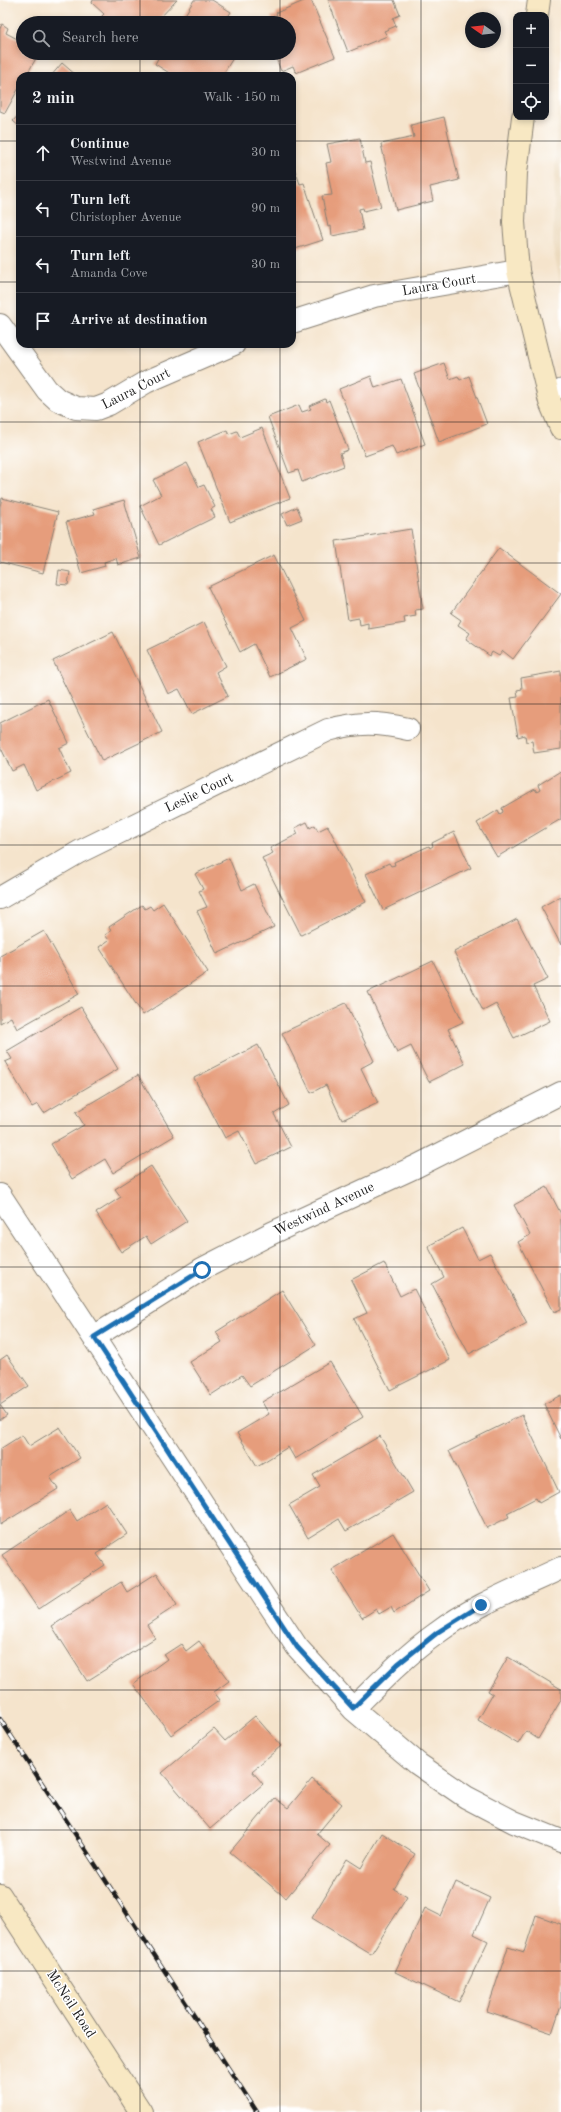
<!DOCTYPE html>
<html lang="en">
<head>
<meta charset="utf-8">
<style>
  :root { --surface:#171b24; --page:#242831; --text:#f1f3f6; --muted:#9ea1a6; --line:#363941 }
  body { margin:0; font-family:"Old Standard TT",serif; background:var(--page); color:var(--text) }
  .controls { position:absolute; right:12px; top:12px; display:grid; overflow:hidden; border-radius:8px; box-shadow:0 2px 6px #0003 }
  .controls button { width:36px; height:36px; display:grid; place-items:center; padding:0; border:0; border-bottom:1px solid var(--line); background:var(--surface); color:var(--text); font:20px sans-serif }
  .compass { position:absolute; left:465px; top:12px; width:36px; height:36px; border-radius:50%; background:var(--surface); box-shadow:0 2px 6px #0003; rotate:284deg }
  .stop { position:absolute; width:12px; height:12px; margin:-9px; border:3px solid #1f6fb2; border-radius:50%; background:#fff }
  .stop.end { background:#1f6fb2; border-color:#fff; box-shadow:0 1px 4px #0008 }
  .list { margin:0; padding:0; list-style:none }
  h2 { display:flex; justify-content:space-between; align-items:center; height:52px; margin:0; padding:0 16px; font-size:17px }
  h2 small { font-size:13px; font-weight:400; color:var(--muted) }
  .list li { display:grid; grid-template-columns:26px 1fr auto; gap:12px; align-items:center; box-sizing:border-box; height:56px; padding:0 16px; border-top:1px solid var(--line) }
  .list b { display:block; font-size:15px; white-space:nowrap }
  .list p { margin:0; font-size:13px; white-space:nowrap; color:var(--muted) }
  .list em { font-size:13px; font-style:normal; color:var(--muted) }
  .icon { flex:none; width:22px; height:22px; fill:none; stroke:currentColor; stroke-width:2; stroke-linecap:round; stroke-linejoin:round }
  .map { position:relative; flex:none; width:561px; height:2112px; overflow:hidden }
  .search { position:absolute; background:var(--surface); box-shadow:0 2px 6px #0003; left:16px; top:16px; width:280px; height:44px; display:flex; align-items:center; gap:10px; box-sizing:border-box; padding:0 14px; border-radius:22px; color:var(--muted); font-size:15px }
  .panel { position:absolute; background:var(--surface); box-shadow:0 2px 6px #0003; left:16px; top:72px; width:280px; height:276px; border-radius:12px }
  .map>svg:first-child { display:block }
  .built { fill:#ebd8ba }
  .building { fill:#e69d7c }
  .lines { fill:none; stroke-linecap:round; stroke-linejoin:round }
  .lane-casing { stroke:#888074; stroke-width:19 }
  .street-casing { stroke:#888074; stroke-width:24 }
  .secondary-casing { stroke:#888074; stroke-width:24 }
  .lane { stroke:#fff; stroke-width:17 }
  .street { stroke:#fff; stroke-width:22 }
  .secondary { stroke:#f8e8c3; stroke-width:22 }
  .rail-casing { stroke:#1c1c1c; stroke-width:4.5 }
  .rail { stroke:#fff; stroke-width:3; stroke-dasharray:9; stroke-linecap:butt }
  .route { stroke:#1f6fb2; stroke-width:5 }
  .grid { fill:none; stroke:#1c1c1c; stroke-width:1; stroke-opacity:0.55 }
  .labels { text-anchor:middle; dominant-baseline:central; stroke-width:3; stroke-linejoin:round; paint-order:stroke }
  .street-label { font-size:14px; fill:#1c1c1c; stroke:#fff }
</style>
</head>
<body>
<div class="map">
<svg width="561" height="2112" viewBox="0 0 561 2112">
  <rect width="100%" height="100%" fill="#fff"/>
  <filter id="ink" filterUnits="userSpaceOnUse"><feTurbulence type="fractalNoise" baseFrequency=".025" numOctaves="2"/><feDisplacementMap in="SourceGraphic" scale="8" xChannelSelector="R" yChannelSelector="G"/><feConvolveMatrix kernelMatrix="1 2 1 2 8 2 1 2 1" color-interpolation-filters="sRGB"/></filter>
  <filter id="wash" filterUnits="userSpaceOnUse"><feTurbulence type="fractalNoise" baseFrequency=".012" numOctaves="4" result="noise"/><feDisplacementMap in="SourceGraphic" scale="16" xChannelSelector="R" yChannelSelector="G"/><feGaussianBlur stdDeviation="0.9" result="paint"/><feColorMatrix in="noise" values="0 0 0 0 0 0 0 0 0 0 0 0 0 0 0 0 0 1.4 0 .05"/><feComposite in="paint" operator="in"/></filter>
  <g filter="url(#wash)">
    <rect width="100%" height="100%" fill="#f5e4cc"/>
    <path class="built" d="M561,100V287L553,248L556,138Z"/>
    <g id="blocks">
      <path class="building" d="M93,0H177L155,23H102L98,20L104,14L92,3Z
        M194,0H212L231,12L224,23H180Z
        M306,0H311L335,57L296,73L293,66L281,71L274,53H289V23H274L271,17L277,15L276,13Z
        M328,0H394L400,15L393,18L396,26L384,31L387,36L348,52Z
        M2,24L8,28L6,33L23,42V53H39L26,76H20V86L5,113L0,111V29Z
        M161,53H236L222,76H174L155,64Z
        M62,63L77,76H51Z
        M20,113V127L13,121Z
        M444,117L459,180L430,187L433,201L396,210L381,144L414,137L411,125Z
        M360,138L365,163L370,162L381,207L364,211L363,208L359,209L363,230L332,236L331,226L328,227L322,196L332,195L326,163L331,162L327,144Z
        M292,162L300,184L304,183L323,240L292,250Z
        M444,363L450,379L458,376L460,380L469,376L487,424L439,442L414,374Z
        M371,376L375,388L401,379L425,444L396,455L392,446L365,456L339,389Z
        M325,399L326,402L329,400L348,450L340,453L344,466L302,482L298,470L289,473L268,417L299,405L302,412L311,409L309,406Z
        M262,428L290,498L230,522L198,442L227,430L229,434L237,431L240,437Z
        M187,463L199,487L204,485L215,507L211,509L215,517L159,545L140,506L161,495L153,480Z
        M2,498L58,512L43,573L0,562V506Z
        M124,500L141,558L118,565L116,558L104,562L105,566L81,573L66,522L95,514L93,509Z
        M297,507L302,519L287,525L282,514Z
        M411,529L423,609L415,610L416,616L404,618L405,623L368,629V623L360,625L359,618L348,620L336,541Z
        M499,548L561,594L513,659L503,651L499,656L492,652L490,656L466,639L470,633L458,625L461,620L451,613Z
        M274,555L306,621L292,628L307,659L270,677L254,644L240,652L208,587Z
        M59,570L70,572L68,585L57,584Z
        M204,622L226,666L216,672L228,696L192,714L179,689L168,694L147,650Z
        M113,632L162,732L102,761L53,661Z
        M561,671V749L534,753L532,741L526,742L525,735L518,737L511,698L518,697L517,690L522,689L521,678Z
        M48,699L69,743L59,748L71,773L36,790L24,765L12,771L0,746V723Z
        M559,772L561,774V819L497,857L477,823L498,810L500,814L503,812L502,808L535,789L537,792L540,790L538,785Z
        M307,822L310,828L315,825L318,831L328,826L366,902L301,935L262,858L273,853L270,848L298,834L295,828Z
        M454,832L471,868L383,910L366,874L389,863L391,866L395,865L394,862L429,846L430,848L433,846L432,843Z
        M229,858L242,890L254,884L274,927L217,954L197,911L207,907L199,891L203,889L195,874Z
        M561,896V945L541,907Z
        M163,903L208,972L143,1015L99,947L109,940L105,935L111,931L109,927L142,905L145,909L150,906L153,910Z
        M517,919L548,979L533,986L550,1021L514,1038L496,1004L483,1011L454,952Z
        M44,931L79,994L17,1029L11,1017L0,1023V956Z
        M433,961L463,1022L448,1029L465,1064L429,1082L411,1046L397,1053L368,992Z
        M346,1003L374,1061L361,1068L378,1103L342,1120L326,1085L311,1093L282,1033Z
        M81,1007L118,1069L44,1113L38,1104L32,1107L5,1062L12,1059L7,1051Z
        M258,1045L289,1105L274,1114L291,1147L256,1164L239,1131L225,1138L194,1078Z
        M138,1075L174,1136L113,1173L105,1159L72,1179L51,1144L84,1125L76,1112Z
        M151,1166L187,1221L151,1244L146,1236L121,1252L96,1213L121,1197L115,1189Z
        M547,1187L561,1214V1309L554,1312L518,1242L530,1235L514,1205Z
        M462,1228L478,1259L490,1253L527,1323L469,1354L432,1284L444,1277L428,1246Z
        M384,1263L400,1296L414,1289L450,1360L390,1390L354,1319L367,1313L351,1280Z
        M282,1290L316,1345L250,1386L242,1375L211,1395L190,1362L222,1342L216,1332Z
        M7,1355L29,1386L0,1405L7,1415L0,1420V1360Z
        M330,1362L363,1417L295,1459L288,1447L257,1466L237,1433L269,1414L262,1402Z
        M561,1395V1439L544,1404Z
        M522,1415L559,1492L539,1503L536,1498L507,1513L509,1517L487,1528L449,1451Z
        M60,1427L80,1458L50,1477L58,1489L0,1525V1449L22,1435L29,1446Z
        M380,1436L413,1492L346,1531L339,1519L308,1538L289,1505L320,1487L313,1475Z
        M106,1502L127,1534L97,1554L105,1565L38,1609L2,1555L70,1510L77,1521Z
        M393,1533L429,1591L394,1613L391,1607L379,1614L376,1609L362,1618L332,1570Z
        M157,1573L177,1605L147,1625L155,1638L87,1681L52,1626L121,1582L127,1592Z
        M199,1641L229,1681L214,1692L220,1700L171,1735L133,1684L167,1659L164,1655L181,1644L186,1651Z
        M508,1657L561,1689V1700L538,1739L526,1731L518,1744L478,1720L493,1694L488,1691Z
        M255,1716L281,1746L252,1771L263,1784L210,1829L162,1773L214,1729L225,1741Z
        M312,1779L342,1804L317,1834L330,1845L286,1898L230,1852L275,1798L288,1808Z
        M382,1833L415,1854L394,1889L407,1897L371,1954L312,1918L347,1859L361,1868Z
        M456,1882L490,1898L474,1934L488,1941L459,2002L395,1972L425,1908L441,1916Z
        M536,1915L561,1924V2006L552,2033L487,2011L508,1947L524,1952Z"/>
    </g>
  </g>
  <g filter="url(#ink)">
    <use href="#blocks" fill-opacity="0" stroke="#888074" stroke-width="1"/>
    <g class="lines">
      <defs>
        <path id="lane" d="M549,396L561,388"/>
        <path id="street" d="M292,322L374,296L518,271
          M0,325L47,390L58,400L76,408L96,409L109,404L146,382L234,344
          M0,898L79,852L328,730C359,722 376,722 408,729
          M0,1195L297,1647L353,1709L418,1764L466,1797L514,1822L561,1841
          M94,1337L202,1269L272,1233L415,1167L561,1093
          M353,1709C380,1682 406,1655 437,1633C474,1605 519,1588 561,1568"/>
        <path id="secondary" d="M537,15L539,0
          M523,117L516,173L514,222L518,271L550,402L561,428
          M0,1895L141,2112"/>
      </defs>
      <use href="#lane" class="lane-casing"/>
      <use href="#street" class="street-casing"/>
      <use href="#secondary" class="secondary-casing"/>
      <use href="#lane" class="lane"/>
      <use href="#street" class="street"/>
      <use href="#secondary" class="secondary"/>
      <defs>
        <path id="rail" d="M0,1719L257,2112"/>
      </defs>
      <use href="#rail" class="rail-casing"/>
      <use href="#rail" class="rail"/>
    </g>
  </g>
  <g class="lines" filter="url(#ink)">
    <path class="route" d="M202,1270L94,1337L297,1647L353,1708L398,1664L438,1632L481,1605"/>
  </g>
  <path class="grid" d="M140,0V23M280,0V23M421,0V2112M140,53V76M280,53V76M0,141H20M292,141H561M0,282H20M292,282H561M140,344V2112M280,344V2112M0,422H561M0,563H561M0,704H561M0,845H561M0,986H561M0,1126H561M0,1267H561M0,1408H561M0,1549H561M0,1690H561M0,1830H561M0,1971H561"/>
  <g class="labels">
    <g class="street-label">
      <text transform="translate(439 285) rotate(-10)">Laura Court</text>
      <text transform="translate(136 389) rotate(-27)">Laura Court</text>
      <text transform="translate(199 793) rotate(-26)">Leslie Court</text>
      <text transform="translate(324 1209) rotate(-25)">Westwind Avenue</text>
      <text transform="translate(71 2004) rotate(57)">McNeil Road</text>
    </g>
  </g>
</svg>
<div class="controls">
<button>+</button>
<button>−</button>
<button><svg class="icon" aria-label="locate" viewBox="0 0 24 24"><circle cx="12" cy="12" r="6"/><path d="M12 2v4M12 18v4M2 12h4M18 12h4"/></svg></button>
</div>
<svg class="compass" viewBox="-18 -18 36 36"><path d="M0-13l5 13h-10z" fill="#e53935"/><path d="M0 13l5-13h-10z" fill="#9ea1a6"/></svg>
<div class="stop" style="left:202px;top:1270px"></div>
<div class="stop end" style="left:481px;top:1605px"></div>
<div class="search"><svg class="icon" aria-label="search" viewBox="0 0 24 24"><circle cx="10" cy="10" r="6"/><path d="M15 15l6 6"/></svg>Search here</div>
<section class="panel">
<h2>2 min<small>Walk · 150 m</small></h2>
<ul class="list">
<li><svg class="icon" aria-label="ahead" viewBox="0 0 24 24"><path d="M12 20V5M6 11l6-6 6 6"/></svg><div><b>Continue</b><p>Westwind Avenue</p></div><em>30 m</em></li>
<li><svg class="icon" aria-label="left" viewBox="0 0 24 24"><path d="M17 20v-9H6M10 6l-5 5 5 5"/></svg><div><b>Turn left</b><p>Christopher Avenue</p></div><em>90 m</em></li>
<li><svg class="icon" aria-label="left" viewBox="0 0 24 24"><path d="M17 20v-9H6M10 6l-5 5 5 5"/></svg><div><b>Turn left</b><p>Amanda Cove</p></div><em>30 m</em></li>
<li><svg class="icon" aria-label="arrive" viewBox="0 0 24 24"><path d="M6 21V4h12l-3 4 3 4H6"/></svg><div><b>Arrive at destination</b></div></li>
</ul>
</section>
</div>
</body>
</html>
